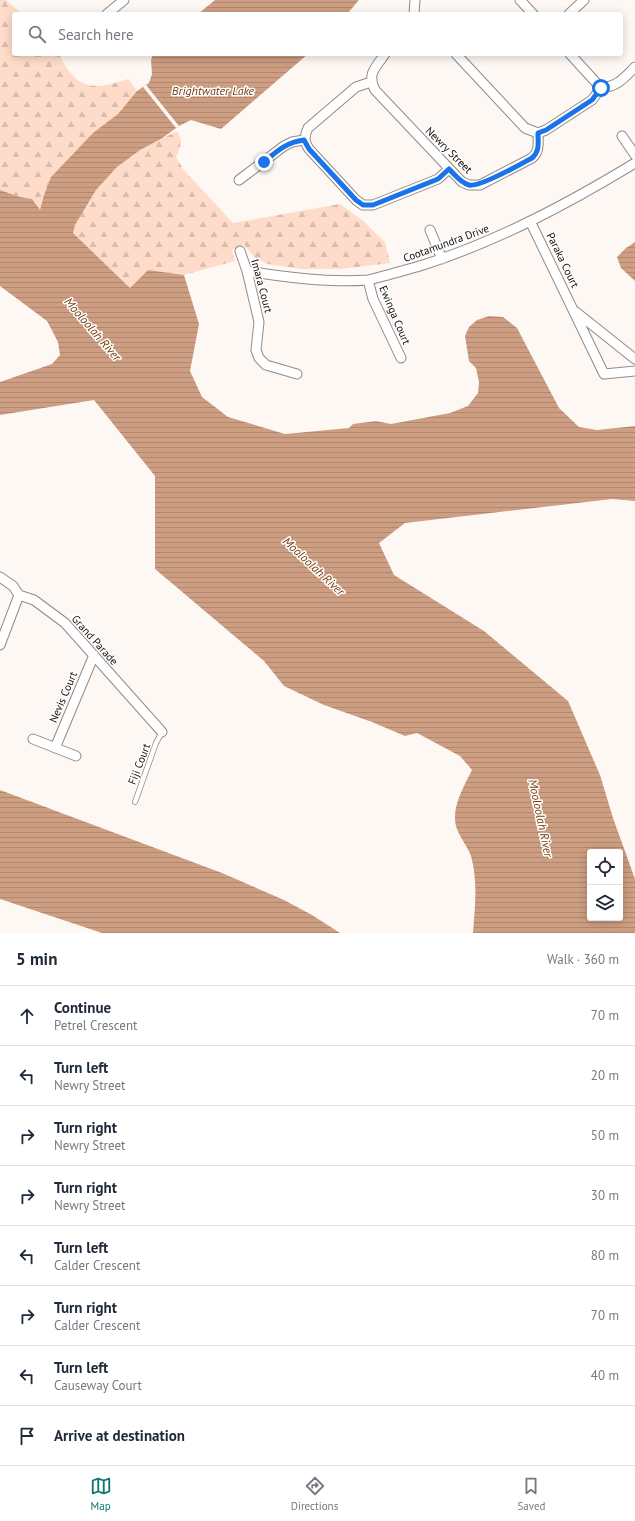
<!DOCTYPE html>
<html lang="en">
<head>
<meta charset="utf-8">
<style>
  :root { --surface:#fff; --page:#f6f6f7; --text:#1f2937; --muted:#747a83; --line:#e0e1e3; --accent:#0f766e }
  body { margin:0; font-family:"PT Sans",sans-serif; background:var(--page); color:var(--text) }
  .controls { position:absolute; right:12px; bottom:12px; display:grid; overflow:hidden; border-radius:4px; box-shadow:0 2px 10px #0003 }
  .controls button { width:36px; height:36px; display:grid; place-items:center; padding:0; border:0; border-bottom:1px solid var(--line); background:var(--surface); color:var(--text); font:20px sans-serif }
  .stop { position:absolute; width:12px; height:12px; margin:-9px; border:3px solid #1a73e8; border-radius:50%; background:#fff }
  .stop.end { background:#1a73e8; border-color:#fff; box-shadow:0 1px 4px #0008 }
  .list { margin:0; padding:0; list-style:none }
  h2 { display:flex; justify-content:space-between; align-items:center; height:52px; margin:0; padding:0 16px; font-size:17px }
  h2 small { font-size:13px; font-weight:400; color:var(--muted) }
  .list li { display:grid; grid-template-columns:26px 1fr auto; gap:12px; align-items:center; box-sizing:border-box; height:60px; padding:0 16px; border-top:1px solid var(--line) }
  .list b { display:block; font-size:15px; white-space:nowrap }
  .list p { margin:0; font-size:13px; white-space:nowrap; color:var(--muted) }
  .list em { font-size:13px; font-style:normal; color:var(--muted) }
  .icon { flex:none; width:22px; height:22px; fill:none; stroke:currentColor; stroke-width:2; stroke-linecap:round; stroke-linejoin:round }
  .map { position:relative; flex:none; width:635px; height:933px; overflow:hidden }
  .search { position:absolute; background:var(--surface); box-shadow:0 2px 10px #0003; left:12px; right:12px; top:12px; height:44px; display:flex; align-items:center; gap:10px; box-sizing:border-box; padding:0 14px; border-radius:4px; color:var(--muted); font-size:15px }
  .sheet { height:532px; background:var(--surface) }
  nav { display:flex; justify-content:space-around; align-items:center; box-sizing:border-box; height:56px; border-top:1px solid var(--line); background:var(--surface); font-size:11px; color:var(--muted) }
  nav a { display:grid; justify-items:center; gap:2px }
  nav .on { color:var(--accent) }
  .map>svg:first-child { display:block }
  .forest { fill:url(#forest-firs) }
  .water { fill:url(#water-rules); fill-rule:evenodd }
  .pier { fill:#fef8f5 }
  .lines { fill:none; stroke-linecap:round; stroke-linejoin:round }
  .lane-casing { stroke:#938a85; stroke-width:6 }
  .street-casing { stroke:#938a85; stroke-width:11 }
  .lane { stroke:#fff; stroke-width:4.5 }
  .street { stroke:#fff; stroke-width:9 }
  .route { stroke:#1a73e8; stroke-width:5 }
  .labels { text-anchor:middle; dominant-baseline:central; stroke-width:3; stroke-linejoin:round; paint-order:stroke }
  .street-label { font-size:11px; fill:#13100e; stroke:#fff }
  .water-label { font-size:12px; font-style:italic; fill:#763b0e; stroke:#fff }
</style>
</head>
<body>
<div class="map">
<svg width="635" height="933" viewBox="0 0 635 933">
  <defs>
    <pattern id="forest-firs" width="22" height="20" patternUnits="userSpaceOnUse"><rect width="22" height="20" fill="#fedcc9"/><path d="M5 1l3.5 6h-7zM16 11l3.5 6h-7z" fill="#d9bcab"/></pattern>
    <pattern id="water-rules" width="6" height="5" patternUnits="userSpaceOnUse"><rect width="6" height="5" fill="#ce9e82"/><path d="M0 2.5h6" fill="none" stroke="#b0876f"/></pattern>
  </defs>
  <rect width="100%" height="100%" fill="#fef8f5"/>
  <path class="forest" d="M0,0H6L22,14H14V54H59C76,90 93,91 128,79L137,91L118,114L93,134L51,177L44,195L40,211L32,199L20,197L0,190Z
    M175,132H178C183,142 180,148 176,157L183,169L233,223L340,204L362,220L385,242L390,263L341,269H301L267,264L255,258L244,245L232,250L235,261L184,275L148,270L130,288L73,233L75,225L96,190L117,167L140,150Z"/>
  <path class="water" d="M215,0H359L347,14H198Z
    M153,54H308L221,129L191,120L179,126L161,139L140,150L117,167L96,190L75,225L73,233L130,288L148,270L184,275L199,324L190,371L202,397L228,417L285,434L349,428L353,424L376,421L391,424L450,413L468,406L478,393L479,382L476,368L469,361L465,336L469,327L477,320L489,316L503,317L517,328L559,408L579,427L597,430L635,426V501L612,499L405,523L379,543L394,575L484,631L568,701L600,775L613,818L635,879V933H473C475,907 478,881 471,856C467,844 455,833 455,819C454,803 465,784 472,770L460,756L417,733L405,736L372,722L324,705L284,686L264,661L155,569V476L94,400L0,415V382L52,364L60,355L58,342L47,321L0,286V190L20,197L32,199L40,210L44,195L51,177L93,133L118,114L137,91L149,83L152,74L151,60ZM590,852H620V918H590Z
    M635,242V281L621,268L617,257L626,248Z
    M0,790L222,873L284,900L312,915L340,933H102L0,899Z"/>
  <path class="pier" d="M146,85L179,126L176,128L143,87Z"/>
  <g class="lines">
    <defs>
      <path id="lane" d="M135,802L156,743L162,732"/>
      <path id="street" d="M520,0L533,14
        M107,14L124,0
        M414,14L415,0
        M569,14L584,0
        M385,54C375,68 367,74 375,90L462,182L469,185H480L532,158C540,151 538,143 538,133
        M456,54L525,128L538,133L546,130L592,100L601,88C618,86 623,79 635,67
        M570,54L601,88
        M371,82L356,87L308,128C304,136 304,142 309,149L356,200L363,205H373L438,179L449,169
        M622,136L635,155
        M239,180L284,146L292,142L304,140
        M530,221L604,374L635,371
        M430,230L442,259
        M240,251L247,271L259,322L256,350L259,358L266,365L297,374
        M247,271C283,277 331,283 368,280C374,279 382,276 388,275C401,271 414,268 426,264C500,240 569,203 635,163
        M368,280L373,299L401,358
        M576,312L635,359
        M0,577L13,586L19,595L34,600L65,623L162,732
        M0,645L19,595
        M33,739L76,756
        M55,748L94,655"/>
    </defs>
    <use href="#lane" class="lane-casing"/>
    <use href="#street" class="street-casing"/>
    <use href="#lane" class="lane"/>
    <use href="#street" class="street"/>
  </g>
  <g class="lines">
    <path class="route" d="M264,162C277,151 287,142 304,140L309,149L356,200L363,205H373L438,179L449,169C455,175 461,183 469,185C479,188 521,164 532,158C540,151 538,143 538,133L546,130L592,100L601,88"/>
  </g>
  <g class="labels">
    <g class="street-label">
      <text transform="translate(449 150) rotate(45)">Newry Street</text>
      <text transform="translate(446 243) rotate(-20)">Cootamundra Drive</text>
      <text transform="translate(563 260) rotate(64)">Paraka Court</text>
      <text transform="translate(262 286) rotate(75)">Imara Court</text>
      <text transform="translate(395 315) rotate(67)">Ewinga Court</text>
      <text transform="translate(95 640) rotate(48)">Grand Parade</text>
      <text transform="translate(63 697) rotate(-67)">Nevis Court</text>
      <text transform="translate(139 764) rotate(-69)">Fiji Court</text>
    </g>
    <g class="water-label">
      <text x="213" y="90">Brightwater Lake</text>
      <text transform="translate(93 329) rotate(49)">Mooloolah River</text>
      <text transform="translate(314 566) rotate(43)">Mooloolah River</text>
      <text transform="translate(541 818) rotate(78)">Mooloolah River</text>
    </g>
  </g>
</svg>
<div class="controls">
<button><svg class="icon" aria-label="locate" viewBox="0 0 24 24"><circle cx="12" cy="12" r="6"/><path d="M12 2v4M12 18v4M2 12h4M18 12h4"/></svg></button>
<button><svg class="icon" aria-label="layers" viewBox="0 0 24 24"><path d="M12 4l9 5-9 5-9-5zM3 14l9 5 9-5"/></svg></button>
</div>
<div class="stop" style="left:601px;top:88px"></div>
<div class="stop end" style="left:264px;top:162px"></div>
<div class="search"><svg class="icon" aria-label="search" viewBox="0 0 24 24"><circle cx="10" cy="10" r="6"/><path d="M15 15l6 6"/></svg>Search here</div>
</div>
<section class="sheet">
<h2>5 min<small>Walk · 360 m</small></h2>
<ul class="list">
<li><svg class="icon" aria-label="ahead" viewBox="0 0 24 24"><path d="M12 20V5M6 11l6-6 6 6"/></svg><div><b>Continue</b><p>Petrel Crescent</p></div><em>70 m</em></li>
<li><svg class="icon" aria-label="left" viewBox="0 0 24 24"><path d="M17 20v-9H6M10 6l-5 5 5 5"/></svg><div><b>Turn left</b><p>Newry Street</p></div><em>20 m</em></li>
<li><svg class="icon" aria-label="right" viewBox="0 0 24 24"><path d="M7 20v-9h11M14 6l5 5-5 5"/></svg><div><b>Turn right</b><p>Newry Street</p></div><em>50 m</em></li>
<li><svg class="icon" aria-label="right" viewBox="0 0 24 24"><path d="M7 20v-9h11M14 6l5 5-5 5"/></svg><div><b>Turn right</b><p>Newry Street</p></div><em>30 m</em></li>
<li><svg class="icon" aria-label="left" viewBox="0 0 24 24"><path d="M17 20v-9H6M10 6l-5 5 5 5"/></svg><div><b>Turn left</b><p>Calder Crescent</p></div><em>80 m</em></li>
<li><svg class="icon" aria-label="right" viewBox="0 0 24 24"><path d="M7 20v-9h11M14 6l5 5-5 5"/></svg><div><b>Turn right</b><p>Calder Crescent</p></div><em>70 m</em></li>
<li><svg class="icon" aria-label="left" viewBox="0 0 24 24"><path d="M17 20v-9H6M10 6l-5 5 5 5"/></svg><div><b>Turn left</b><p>Causeway Court</p></div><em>40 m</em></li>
<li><svg class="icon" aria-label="arrive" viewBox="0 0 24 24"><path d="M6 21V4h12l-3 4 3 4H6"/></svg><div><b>Arrive at destination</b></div></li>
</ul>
</section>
<nav>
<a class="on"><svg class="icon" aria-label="map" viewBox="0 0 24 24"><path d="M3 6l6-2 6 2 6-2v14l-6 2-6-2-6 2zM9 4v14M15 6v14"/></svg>Map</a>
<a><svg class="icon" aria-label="directions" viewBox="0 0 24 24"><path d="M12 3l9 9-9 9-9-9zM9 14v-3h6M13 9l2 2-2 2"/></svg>Directions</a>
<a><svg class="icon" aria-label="saved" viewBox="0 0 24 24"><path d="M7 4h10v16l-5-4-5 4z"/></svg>Saved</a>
</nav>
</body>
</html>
